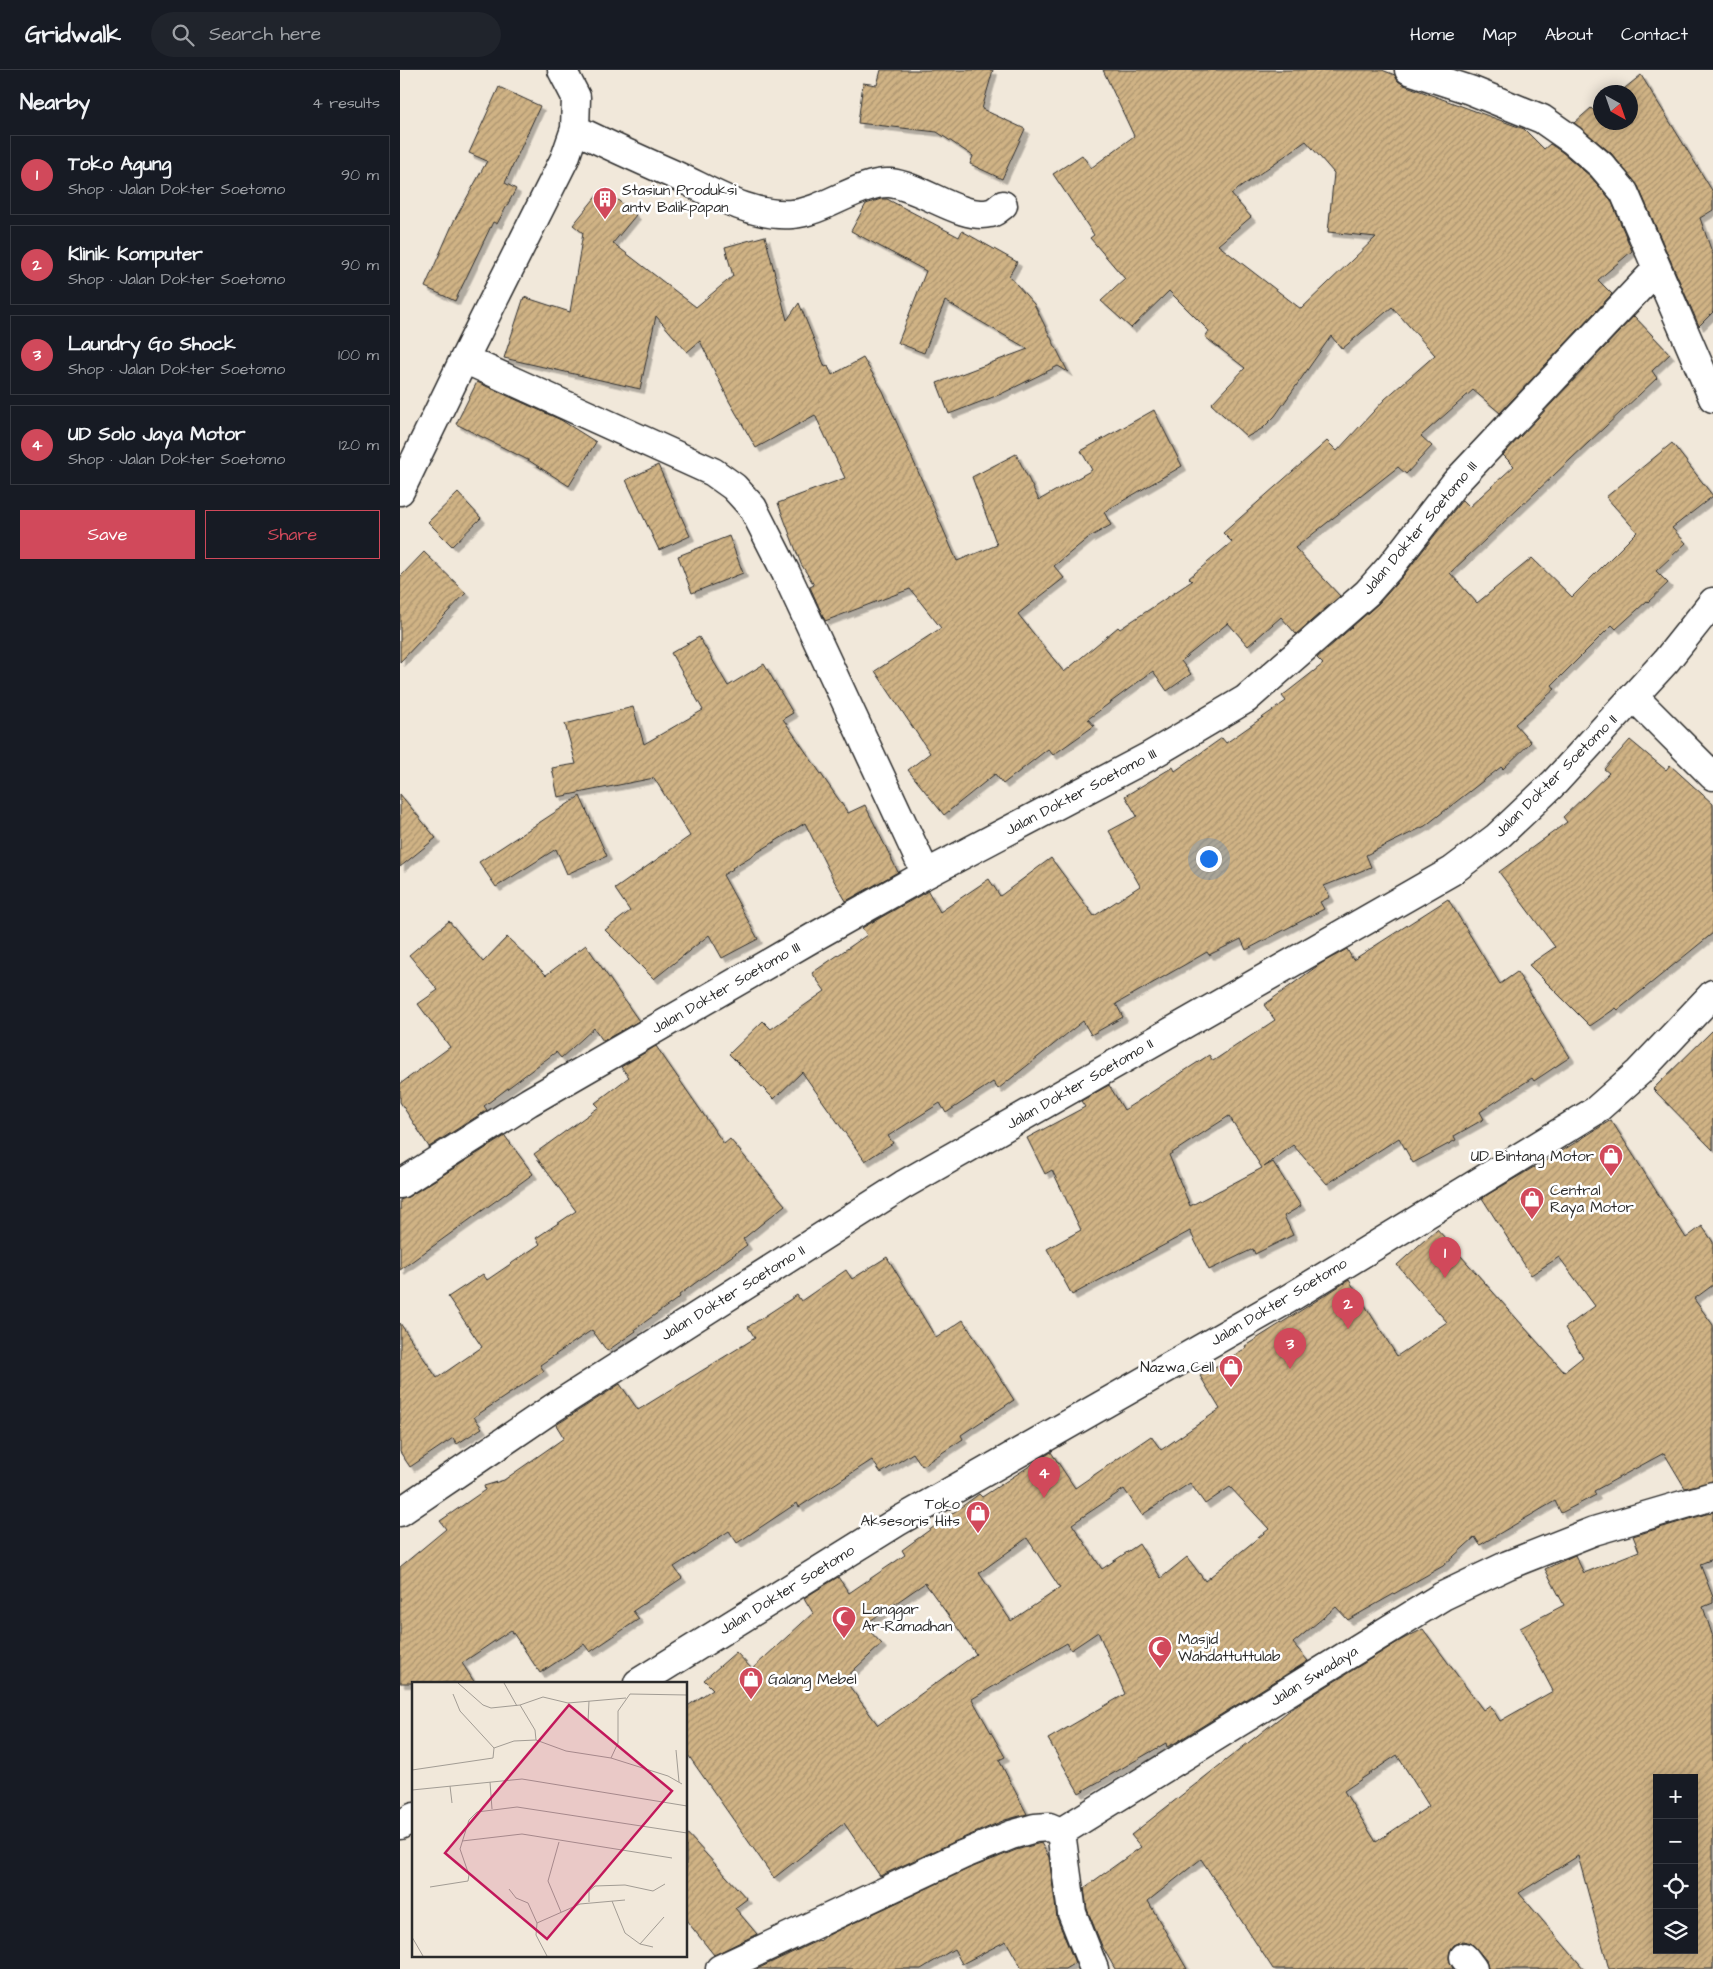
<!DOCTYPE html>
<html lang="en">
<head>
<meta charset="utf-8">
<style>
  :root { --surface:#171b24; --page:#20242c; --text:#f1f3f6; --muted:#9ea1a6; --line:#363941; --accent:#d1495b }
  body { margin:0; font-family:"Architects Daughter",sans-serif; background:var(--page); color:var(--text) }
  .controls { position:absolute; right:15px; bottom:15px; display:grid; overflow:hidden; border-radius:0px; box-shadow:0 2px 12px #0003 }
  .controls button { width:45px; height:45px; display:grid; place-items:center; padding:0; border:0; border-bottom:1px solid var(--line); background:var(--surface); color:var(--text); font:25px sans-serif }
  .compass { position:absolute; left:1193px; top:15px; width:45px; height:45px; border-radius:50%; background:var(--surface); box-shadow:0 2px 12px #0003; rotate:140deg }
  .you { position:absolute; left:808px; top:788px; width:18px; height:18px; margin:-12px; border:4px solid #fff; border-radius:50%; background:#1a73e8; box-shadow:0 0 0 8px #1a73e833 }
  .badge { display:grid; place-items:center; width:32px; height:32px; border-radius:50%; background:var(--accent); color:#fff; font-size:16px; font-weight:700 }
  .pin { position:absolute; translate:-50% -41px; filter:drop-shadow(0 1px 2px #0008) }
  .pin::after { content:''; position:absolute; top:26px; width:18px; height:15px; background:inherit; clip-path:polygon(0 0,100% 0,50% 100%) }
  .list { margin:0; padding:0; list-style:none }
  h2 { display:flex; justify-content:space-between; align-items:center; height:65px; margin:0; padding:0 20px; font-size:21px }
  h2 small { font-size:16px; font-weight:400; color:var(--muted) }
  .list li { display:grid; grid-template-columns:32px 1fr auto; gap:15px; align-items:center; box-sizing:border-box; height:80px; margin:0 10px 10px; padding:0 10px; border:1px solid var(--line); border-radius:0px }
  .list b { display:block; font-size:19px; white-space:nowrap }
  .list p { margin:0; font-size:16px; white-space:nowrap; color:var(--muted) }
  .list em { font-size:16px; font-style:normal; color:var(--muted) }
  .actions { display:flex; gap:10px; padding:15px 20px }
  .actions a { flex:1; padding:11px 0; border:1px solid var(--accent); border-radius:0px; text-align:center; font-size:18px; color:var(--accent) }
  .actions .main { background:var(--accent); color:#fff }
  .icon { flex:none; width:28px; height:28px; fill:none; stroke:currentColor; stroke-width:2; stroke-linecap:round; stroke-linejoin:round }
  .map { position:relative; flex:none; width:1313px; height:1899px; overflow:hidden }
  header { display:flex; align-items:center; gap:30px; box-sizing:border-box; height:70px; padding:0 25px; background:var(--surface); border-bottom:1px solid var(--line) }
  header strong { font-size:24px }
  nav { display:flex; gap:28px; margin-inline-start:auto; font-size:18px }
  .search { width:350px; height:45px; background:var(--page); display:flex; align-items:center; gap:12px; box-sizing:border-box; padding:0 18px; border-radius:28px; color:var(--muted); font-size:19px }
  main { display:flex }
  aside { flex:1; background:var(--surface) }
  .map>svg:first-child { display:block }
  .building { fill:url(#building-hatch); stroke:#2b2b2b; fill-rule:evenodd; filter:url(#shadow) }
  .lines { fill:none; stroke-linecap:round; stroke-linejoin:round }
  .minor-casing { stroke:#2b2b2b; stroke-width:31 }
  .tertiary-casing { stroke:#2b2b2b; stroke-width:31 }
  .minor { stroke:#fff; stroke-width:28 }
  .tertiary { stroke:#fff; stroke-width:28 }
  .labels { text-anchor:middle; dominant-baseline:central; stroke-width:5; stroke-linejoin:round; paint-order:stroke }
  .poi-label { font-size:15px; fill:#2b2b2b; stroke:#fff; text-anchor:start }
  .street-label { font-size:15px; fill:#2b2b2b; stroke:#fff }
  .inset-road { fill:none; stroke:#a29c94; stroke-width:1 }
  .view { fill:#c2185b; fill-opacity:0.15; stroke:#c2185b; stroke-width:2.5 }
  .inset-edge { fill:none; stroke:#2b2b2b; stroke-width:2.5 }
</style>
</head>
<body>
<header>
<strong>Gridwalk</strong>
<div class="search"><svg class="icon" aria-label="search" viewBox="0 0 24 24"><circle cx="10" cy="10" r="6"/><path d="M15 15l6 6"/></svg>Search here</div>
<nav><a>Home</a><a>Map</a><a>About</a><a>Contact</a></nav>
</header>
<main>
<aside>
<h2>Nearby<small>4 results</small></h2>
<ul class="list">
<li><span class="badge">1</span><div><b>Toko Agung</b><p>Shop · Jalan Dokter Soetomo</p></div><em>90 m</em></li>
<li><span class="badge">2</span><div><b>Klinik Komputer</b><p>Shop · Jalan Dokter Soetomo</p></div><em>90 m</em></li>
<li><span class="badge">3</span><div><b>Laundry Go Shock</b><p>Shop · Jalan Dokter Soetomo</p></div><em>100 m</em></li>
<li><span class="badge">4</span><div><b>UD Solo Jaya Motor</b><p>Shop · Jalan Dokter Soetomo</p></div><em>120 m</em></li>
</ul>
<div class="actions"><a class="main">Save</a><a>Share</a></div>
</aside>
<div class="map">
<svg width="1313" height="1899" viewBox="0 0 1313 1899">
  <defs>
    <pattern id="building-hatch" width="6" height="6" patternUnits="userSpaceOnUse" patternTransform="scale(1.25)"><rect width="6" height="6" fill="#d0b385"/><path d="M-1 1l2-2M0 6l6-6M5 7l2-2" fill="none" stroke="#a9926d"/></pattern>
    <filter id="shadow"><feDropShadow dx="4.5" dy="4.5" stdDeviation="0" flood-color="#0004"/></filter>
  </defs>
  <rect width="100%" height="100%" fill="#f1e8da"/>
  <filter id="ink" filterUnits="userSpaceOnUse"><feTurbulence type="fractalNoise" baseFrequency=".02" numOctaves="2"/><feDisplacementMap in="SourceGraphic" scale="10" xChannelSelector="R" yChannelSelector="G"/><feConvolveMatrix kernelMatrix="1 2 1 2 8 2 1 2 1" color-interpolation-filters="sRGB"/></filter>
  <g filter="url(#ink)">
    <path class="building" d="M481,0H593L582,39L625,59L602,109L570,94L573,86L537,62L458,53L463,13L477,15Z
      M703,0H982L995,5L998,11L1004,15L1124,59L1144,79L1150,74L1162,82L1190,106L1211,130L1232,181L1198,210L1212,224L1100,343L1073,320L1021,366L1032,376L1006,404L998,397L895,478L940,526L896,564L881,547L848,576L828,553L781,591L791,604L767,621L753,601L688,649L694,656L653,685L648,679L603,714L595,704L544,745L508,700L530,683L475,601L541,558L510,519L425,551L410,517L414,515L401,494L378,433L445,408L415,345L356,378L329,331L300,271L287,282L256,246L240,319L104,288L124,227L170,242L183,163L173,155L203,118L236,145L213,173L296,237L333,206L325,177L365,166L387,250L399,233L425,297L428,296L432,305L463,288L483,321L557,491L597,475L572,407L616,384L639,430L692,400L681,381L754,340L782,396L704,442L711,455L688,468L654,496L664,508L618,544L664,602L718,557L720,559L792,511L789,508L832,472L823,463L927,371L937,381L985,329L1035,285L992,237L942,279L931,266L875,346L863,358L847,367L811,334L845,298L805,267L809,261L769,221L731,258L701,231L725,209L690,168L694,165L653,104L682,85L691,98L734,66ZM906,71L934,103L928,162L976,167L901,239L818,175L851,147L831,124Z
      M1241,5L1313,122V140L1300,148L1313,185V242L1299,256L1238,116L1211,83L1174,53L1191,38L1196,43L1200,39V52H1230V22H1220Z
      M99,17L140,36L105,113L116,119L97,154L93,152L55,231L25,217L54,151L87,91L69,83Z
      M481,129H487L559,167L562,161L617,192L609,206L634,234L668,302L658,296L601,324L549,344L537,313L628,279L545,231L524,283L498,273L526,201L451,161L466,134Z
      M1234,246L1270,284L1252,301L1257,308L1050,503L1077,533L1132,488L1172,527L1237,462L1206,427L1272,373L1313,426L1272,458L1286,473L1256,501L1268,513L1248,532L1247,531L1216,559L1212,555L1152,615L1155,619L1115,654L1131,672L1103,699L1101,697L1025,756L966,785L971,797L924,816L930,827L920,832L924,839L846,880L841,869L809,885L807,882L716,934L723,947L691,965L683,951L598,1019L593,1012L546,1043L540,1033L488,1066L493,1073L465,1091L402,1002L374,1029L329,984L363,951L371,959L425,921L412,903L467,865L462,858L528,821L540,842L589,809L600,826L651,788L694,846L740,816L709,761L737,746L725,726L773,697L775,701L822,668L826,673L886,631L882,626L923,594L917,588L979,533L1003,506L1062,430L1069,437L1114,396L1103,385Z
      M77,312L161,350L196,372L169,416L128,390L56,354Z
      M258,395L290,466L259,480L226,410Z
      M58,423L81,448L52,476L28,452Z
      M329,466L343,503L292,523L278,486Z
      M24,482L66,523L0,592V507Z
      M299,567L328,616L364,594L393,643L383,649L448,743L465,735L498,802L446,831L433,809L405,753L332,798L333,799L323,805L358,869L322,888L309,865L254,909L205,860L230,841L215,819L290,766L254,708L158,727L152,698L176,694L165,654L233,637L244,674L303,640L271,583Z
      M1230,670L1266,700L1270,695L1313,734V863L1218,940L1216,938L1190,956L1129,895L1155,877L1099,802L1167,752L1163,747L1209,703L1204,699Z
      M0,724L36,768L0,797Z
      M180,726L207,786L167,804L156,779L96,817L79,792Z
      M1048,829L1100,914L1117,902L1170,987L1134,1011L1132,1008L1080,1042L1084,1049L1054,1066L1056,1070L1013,1093L999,1068L927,1114L893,1075L864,1097L873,1092L901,1136L884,1146L893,1165L855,1184L853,1179L809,1200L790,1161L672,1225L647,1179L681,1160L652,1100L645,1104L627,1068L685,1037L681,1031L709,1015L724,1040L809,985L813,991L875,950L864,935L920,894L947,879L953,890ZM829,1046L862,1098L790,1136L769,1085Z
      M49,851L83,892L107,867L146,905L186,875L239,951L203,971L194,958L161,988L156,982L84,1036L87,1040L29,1077L0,1032V1014L50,977L18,934L38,920L9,885Z
      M1313,960V1080L1253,1019Z
      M256,976L324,1074L330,1069L385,1135L343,1169L347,1175L279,1225L280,1227L235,1259L236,1261L207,1281L192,1260L140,1295L144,1301L74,1347L82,1358L57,1374L53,1368L10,1397L0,1382V1253L37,1308L82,1277L48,1227L83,1204L87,1210L140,1174L136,1168L176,1141L134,1084L199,1037L195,1033L229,1007L221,997Z
      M1211,1050L1286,1168L1302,1156L1313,1172V1215L1294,1229L1313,1255V1411L1285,1418L1264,1383L1194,1421L1196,1425L1161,1443L1155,1431L1080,1475L1075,1467L1043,1496L948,1550L936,1537L893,1573L908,1591L775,1673L767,1677L766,1673L679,1723L648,1669L725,1624L698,1562L671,1580L667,1573L572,1629L605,1687L599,1690L627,1744L605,1750L556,1771L480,1806L444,1753L374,1808L286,1682V1637L313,1619L304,1610L336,1582L352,1599L413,1543L404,1528L438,1507L449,1523L505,1485L502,1480L579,1424L582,1427L651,1382L675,1418L751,1366L761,1380L820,1339L800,1306L846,1278L845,1276L949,1210L997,1286L1047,1252L997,1195L1037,1159L1164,1302L1183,1287L1165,1258L1195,1236L1159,1187L1131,1205L1082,1128L1134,1097L1135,1098ZM790,1413L805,1434L830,1417L869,1459L805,1511L787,1487L761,1508L739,1474L702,1499L672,1454L724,1419L742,1445ZM627,1468L660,1518L611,1551L579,1503ZM525,1513L576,1584L478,1655L444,1609L482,1574L464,1555Z
      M105,1066L133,1104L0,1200V1130L8,1127Z
      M487,1187L536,1268L563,1250L614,1330L561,1365L563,1369L522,1396L513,1383L481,1403L472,1390L399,1437L397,1433L337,1473L329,1461L274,1497L282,1508L233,1541L239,1549L190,1582L184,1574L140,1603L111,1560L62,1593L75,1613H0V1497L46,1459L40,1451L85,1420L84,1416L104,1410L164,1368L156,1355L220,1314L238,1340L355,1268L348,1257L397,1225L401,1231L446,1200L452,1209Z
      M1313,1442V1489L1300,1494L1313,1527V1533L1303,1537L1313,1567V1899H1209L1178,1786L1119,1823L1184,1899H1088L1086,1890L1076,1878L1071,1873L1063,1871L1054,1875L1050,1881L1049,1889L1053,1899H873L801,1789L748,1831L787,1899H715L702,1876L687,1839L684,1818L741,1777L731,1765L895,1636L1001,1570L1023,1559L1083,1640L1090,1635L1100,1651L1153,1621L1120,1558L1164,1535L1145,1499L1175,1485L1184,1503L1239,1481L1233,1466ZM997,1685L1029,1736L976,1772L944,1721ZM1257,1708H1294V1880H1257Z
      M286,1762L347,1829L335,1838L357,1864L314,1885L286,1850Z
      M641,1773L649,1787L657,1848L675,1893L665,1899H622L606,1871L562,1894L554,1879L521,1899H357L419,1870L420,1871L426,1866L568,1799L616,1780Z"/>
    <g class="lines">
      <defs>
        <path id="minor" d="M1009,0L1070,20L1142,49L1172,70L1201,95L1224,122L1313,328
          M175,59C208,75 241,90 275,105C312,122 350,147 392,144C424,142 460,111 490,113C521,116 561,150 590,143C594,143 599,138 603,135
          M64,289L313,402L334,417L353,438L386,503L526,804
          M0,421L64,289L165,88L175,59L176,27L162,0
          M1234,627L1313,706
          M0,1114L129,1032L414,867L526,804L748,687L846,629L967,523L991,496L1055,413L1257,199
          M0,1442L153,1338L503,1115L1052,801L1097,767L1155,712L1266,591L1313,532
          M1064,1887L1073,1899
          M320,1899L562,1785L611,1765L635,1758L649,1757L661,1762
          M694,1899L672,1843L661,1762L1043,1526L1108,1495L1194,1461L1313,1426"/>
        <path id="tertiary" d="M238,1613L497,1452L888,1229L1195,1041L1239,1002L1313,924
          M0,1755L14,1747"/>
      </defs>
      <use href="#minor" class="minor-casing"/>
      <use href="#tertiary" class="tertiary-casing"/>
      <use href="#minor" class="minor"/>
      <use href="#tertiary" class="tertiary"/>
    </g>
  </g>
  <defs>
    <symbol id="building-pin" viewBox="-11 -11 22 30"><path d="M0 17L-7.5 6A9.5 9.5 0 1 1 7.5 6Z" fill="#d1495b" stroke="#fff"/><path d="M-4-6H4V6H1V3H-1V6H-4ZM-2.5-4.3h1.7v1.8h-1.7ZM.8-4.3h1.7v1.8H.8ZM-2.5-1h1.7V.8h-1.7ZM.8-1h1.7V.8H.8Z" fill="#fff"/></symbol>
    <symbol id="shop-pin" viewBox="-11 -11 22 30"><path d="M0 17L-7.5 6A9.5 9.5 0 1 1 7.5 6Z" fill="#d1495b" stroke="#fff"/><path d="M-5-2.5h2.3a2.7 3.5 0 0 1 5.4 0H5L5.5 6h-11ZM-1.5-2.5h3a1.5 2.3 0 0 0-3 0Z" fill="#fff"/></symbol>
    <symbol id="mosque-pin" viewBox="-11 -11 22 30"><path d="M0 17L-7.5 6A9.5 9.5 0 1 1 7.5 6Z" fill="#d1495b" stroke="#fff"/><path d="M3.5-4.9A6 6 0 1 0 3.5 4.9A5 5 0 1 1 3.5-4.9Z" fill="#fff"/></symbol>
  </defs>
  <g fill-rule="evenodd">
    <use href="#building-pin" x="191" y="115" width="28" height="38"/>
    <use href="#shop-pin" x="1197" y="1072" width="28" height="38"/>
    <use href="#shop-pin" x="1118" y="1115" width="28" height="38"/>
    <use href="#shop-pin" x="817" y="1283" width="28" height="38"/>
    <use href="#shop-pin" x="564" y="1429" width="28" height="38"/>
    <use href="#mosque-pin" x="430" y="1534" width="28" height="38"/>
    <use href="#mosque-pin" x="746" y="1564" width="28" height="38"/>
    <use href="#shop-pin" x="337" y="1595" width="28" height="38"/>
  </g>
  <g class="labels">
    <g class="poi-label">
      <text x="222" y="120">Stasiun Produksi<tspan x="222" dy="17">antv Balikpapan</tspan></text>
      <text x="1194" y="1086" text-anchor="end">UD Bintang Motor</text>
      <text x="1150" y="1120">Central<tspan x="1150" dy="17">Raya Motor</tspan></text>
      <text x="814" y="1297" text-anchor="end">Nazwa Cell</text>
      <text x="560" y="1434" text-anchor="end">Toko<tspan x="560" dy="17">Aksesoris Hits</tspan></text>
      <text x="462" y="1539">Langgar<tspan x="462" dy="17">Ar-Ramadhan</tspan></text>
      <text x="778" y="1569">Masjid<tspan x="778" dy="17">Wahdattuttulab</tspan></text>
      <text x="368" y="1609">Galang Mebel</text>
    </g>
    <g class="street-label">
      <text transform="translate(1020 458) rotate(-50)">Jalan Dokter Soetomo III</text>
      <text transform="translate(1156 706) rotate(-45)">Jalan Dokter Soetomo II</text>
      <text transform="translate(681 722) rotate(-28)">Jalan Dokter Soetomo III</text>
      <text transform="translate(326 918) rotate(-30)">Jalan Dokter Soetomo III</text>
      <text transform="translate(680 1014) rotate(-30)">Jalan Dokter Soetomo II</text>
      <text transform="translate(333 1223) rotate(-32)">Jalan Dokter Soetomo II</text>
      <text transform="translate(879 1232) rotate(-31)">Jalan Dokter Soetomo</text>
      <text transform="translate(387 1520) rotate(-32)">Jalan Dokter Soetomo</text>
      <text transform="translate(914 1606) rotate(-32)">Jalan Swadaya</text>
    </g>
  </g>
  <g transform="translate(12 1612)">
    <rect width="275" height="275" fill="#f1e8da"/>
    <path class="inset-road" d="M46,1L71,23L79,26L108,23L131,15L156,21L214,16M92,1L105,24M41,12L48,29L82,66M218,12L275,13M108,23L123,48L124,58M176,40L177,19M82,66L102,59L124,58L154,69L199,76L206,61V29L218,12M264,68L267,100M199,76L256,94L270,102M0,88L81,76L82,66M78,100L80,127M38,104L40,121M0,108L110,97L275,124M50,159L110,152L260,176M147,160L136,199L149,230M18,205L56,199L57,193L48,167L57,138L65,130L105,125L275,151M97,207L104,216L116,221L125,241M200,219L213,251L228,262L241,265M177,220V209L183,204L213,203L241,209L253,202M0,255L11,274M228,262L252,235M135,274L124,253L125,241L168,222L213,218"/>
    <path class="view" d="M157,23L260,109L135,257L33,171Z"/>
    <rect width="275" height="275" class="inset-edge"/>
  </g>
</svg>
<div class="controls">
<button>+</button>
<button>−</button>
<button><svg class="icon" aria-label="locate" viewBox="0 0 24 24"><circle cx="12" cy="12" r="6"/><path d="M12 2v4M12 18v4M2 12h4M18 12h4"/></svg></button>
<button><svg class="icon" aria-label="layers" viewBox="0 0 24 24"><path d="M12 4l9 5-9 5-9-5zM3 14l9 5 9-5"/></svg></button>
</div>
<svg class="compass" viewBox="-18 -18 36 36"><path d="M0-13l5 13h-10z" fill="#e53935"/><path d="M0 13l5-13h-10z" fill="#9ea1a6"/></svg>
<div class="you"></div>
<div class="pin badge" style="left:1045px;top:1208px">1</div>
<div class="pin badge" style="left:948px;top:1259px">2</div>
<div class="pin badge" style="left:890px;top:1299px">3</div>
<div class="pin badge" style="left:644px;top:1428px">4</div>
</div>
</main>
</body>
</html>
